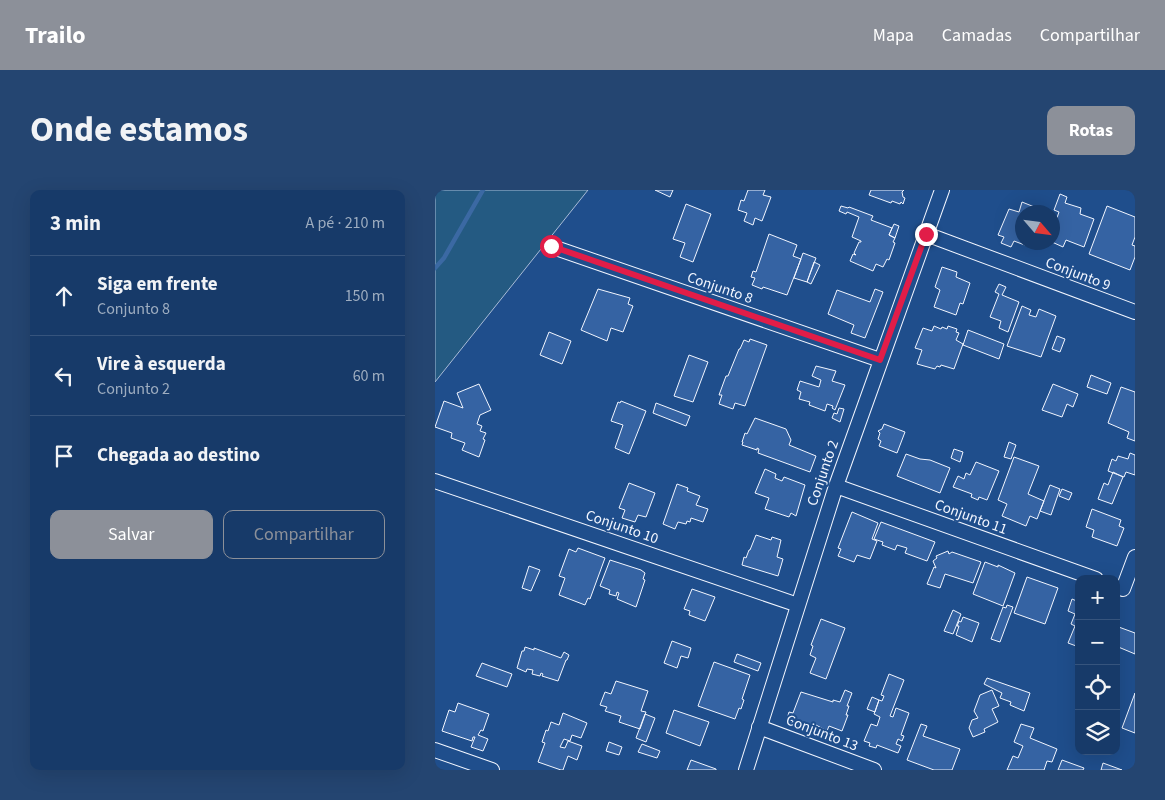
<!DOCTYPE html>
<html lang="pt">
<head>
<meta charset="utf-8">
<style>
  :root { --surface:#173a69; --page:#244571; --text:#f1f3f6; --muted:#9eadc0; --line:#36547d; --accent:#8c9099 }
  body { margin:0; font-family:"Source Sans 3",sans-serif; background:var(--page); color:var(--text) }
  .controls { position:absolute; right:15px; bottom:15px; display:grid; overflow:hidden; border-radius:10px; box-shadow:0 5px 20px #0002 }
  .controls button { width:45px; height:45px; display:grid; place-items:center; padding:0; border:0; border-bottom:1px solid var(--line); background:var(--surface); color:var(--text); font:25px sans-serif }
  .compass { position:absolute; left:580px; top:15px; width:45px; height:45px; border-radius:50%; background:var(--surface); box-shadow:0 5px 20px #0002; rotate:118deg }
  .stop { position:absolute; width:15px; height:15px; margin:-11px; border:4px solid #e11d48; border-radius:50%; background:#fff }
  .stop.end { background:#e11d48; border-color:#fff; box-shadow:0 1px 5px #0008 }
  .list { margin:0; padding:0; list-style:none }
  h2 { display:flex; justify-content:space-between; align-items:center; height:65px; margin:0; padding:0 20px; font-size:21px }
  h2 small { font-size:16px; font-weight:400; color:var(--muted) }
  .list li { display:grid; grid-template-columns:32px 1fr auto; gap:15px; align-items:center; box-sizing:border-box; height:80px; padding:0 20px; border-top:1px solid var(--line) }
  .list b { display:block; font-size:19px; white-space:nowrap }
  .list p { margin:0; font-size:16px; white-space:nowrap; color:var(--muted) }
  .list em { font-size:16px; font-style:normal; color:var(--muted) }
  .actions { display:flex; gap:10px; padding:15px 20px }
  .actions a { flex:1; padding:11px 0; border:1px solid var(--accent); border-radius:10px; text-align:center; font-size:18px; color:var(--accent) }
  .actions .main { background:var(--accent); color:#fff }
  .icon { flex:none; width:28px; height:28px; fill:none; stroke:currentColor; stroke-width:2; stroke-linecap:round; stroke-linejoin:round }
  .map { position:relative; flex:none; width:700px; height:580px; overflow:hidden; border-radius:10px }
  header { display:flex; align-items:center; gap:30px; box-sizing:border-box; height:70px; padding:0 25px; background:var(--accent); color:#fff }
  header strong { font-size:24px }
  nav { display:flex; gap:28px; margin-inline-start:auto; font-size:18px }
  .intro { display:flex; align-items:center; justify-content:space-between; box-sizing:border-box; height:120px; padding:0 30px }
  h1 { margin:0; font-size:35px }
  .button { padding:12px 22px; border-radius:10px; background:var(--accent); color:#fff; font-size:18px; font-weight:700 }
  main { display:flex; gap:30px; padding:0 30px }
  aside { flex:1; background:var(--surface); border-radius:10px; box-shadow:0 5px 20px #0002 }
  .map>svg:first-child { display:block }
  .green { fill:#245a82; stroke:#a8bbd7 }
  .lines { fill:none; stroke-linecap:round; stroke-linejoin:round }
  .stream { stroke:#3b69a3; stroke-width:4.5 }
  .building { fill:#3563a3; stroke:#f2f6ff }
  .street-casing { stroke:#f2f6ff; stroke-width:16 }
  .street { stroke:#1f4e8c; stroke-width:14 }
  .route { stroke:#e11d48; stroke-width:6 }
  .labels { text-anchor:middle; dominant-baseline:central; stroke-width:4; stroke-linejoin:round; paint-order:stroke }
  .street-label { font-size:15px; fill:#f2f6ff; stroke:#1f4e8c }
</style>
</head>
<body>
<header>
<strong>Trailo</strong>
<nav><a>Mapa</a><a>Camadas</a><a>Compartilhar</a></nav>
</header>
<div class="intro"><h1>Onde estamos</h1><a class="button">Rotas</a></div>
<main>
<aside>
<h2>3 min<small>A pé · 210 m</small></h2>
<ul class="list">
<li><svg class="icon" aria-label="ahead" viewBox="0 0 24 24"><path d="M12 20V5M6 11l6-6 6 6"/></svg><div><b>Siga em frente</b><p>Conjunto 8</p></div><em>150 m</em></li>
<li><svg class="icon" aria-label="left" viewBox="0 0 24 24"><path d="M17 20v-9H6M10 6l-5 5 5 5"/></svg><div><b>Vire à esquerda</b><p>Conjunto 2</p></div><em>60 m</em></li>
<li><svg class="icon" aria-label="arrive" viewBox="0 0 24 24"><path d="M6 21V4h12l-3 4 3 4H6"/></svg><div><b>Chegada ao destino</b></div></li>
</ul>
<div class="actions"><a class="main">Salvar</a><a>Compartilhar</a></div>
</aside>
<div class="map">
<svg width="700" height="580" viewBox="0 0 700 580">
  <rect width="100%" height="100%" fill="#1f4e8c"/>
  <path class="green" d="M0,0H153L0,192Z"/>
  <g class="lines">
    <path class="stream" d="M0,78L9,68L48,0"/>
  </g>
  <path class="building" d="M220,0H238L235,7Z
    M313,0H330L328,5L336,7L327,31L320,28L318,35L309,31L312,23L303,20L306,10L309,11Z
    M436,0H469L467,2L468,7L470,8L468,14L466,12L465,14L457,11L456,13L434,5Z
    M625,4L632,7L630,13L646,18L645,24L659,29L649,57L631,50L628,57L617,52L618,39L624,22L619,20Z
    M587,12L607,20L606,22H588V52H606L604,56L598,54L595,57L579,51L576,57L566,53L569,47L563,45L574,19L584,22Z
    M251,14L276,24L258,72L245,67L250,53L238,49Z
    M406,16L413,18L414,17L438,26L436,30L457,38L454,45L460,48L458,52L460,53L454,70L452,69L448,77L441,74L438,81L415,71L418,64L421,65L419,63L424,52H426V51L417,47L424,27L412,22L411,24L404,21Z
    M672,16L700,27V47L697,55L700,56V67L695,80L654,64Z
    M459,34L464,36L460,48L454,45Z
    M334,44L362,55L358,66L366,69L352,105L328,97L327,99L317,95L320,88L316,87L318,81L321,82Z
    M368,63L381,68L372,92L359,88Z
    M379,72L385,75L376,94L372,92Z
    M507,77L522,82L521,87L535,93L528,114L525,113L521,125L499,117L505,100L500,97Z
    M564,94L571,97L567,105L584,112L573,142L564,138L566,131L555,127L564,104L560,102Z
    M163,99L195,108L193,114L198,116L188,142L176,138L172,151L146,140Z
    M440,99L448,102L430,148L416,143L419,135L393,124L402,100L435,112Z
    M587,116L596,120L594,125L601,127L604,119L621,126L606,167L572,156Z
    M499,136L506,139L507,137L512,139L513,136L522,139L521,142L524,143L521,150L528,154L519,179L506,175L505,177L502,176L500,179L482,174L487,160L480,158L488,138L497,141Z
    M533,140L569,154L564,169L528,155Z
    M114,142L136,151L127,174L105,165Z
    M622,146L630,149L625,162L617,159Z
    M315,149L332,155L310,216L300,213L298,219L284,214L287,205H284L291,186H293L304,159H305L309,150L314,152Z
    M254,165L273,172L258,212L239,206Z
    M381,176L401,181L397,191L410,195L400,220L397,218L398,216L392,214L390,221L374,215L375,212L364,209L366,202L362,200L365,191L384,197L386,190L377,186Z
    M656,185L676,193L672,204L652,197Z
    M44,194L56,220L45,225L42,234L47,236L45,241L51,243L48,249L50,250L44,267L27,260L30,253L16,248L17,243L0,237L9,211L28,218L22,203Z
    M618,194L643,204L638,217L632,214L627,227L607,220Z
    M686,197L700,202V251L692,248L694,242L673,233Z
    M186,211L211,221L194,264L180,258L188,235L176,231L183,212L185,213Z
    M221,213L255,226L251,236L218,223Z
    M404,218L409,219L405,232L397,228L399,223L402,224Z
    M320,228L351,239L356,250L354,255L381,266L375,282L323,263L324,259L322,258V260L307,255L308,252H307L310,243L312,244Z
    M449,234L470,242L462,263L444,256L446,251L443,249L445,243L443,241L447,239Z
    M574,252L581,255L576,269L569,267Z
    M519,259L528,262L525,272L516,268Z
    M695,263L700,265V285L691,282L689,287L673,281L677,269L681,271L683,266L693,269Z
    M471,264L485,269L495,270L515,278L505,303L462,286Z
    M579,267L604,276L593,304L609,311L602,329L595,326L591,336L567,326L572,314L563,310Z
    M541,272L564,281L552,310L544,307L543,310L536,307L537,304L518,297L523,286L529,289L531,283L535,285Z
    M330,279L341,284L340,288L347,291L349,287L370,295L361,326L356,323L354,327L330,319L334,308L320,303Z
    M678,282L688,287L677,314L663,309L669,293L673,295Z
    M194,293L220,303L211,327L203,325L200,332L187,328L190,320L184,318Z
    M242,294L253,298L252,301L265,306L261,315L273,319L268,332L256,328L255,332L252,331L251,334L243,332L240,339L228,334Z
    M615,295L625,299L616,325L605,321Z
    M627,299L637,303L634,310L624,306Z
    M657,319L686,330L684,336L689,338L682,356L657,347L659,340L651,337Z
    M417,322L443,333L437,349L442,351L435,369L422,365L419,372L403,366L406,359L403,358Z
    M446,332L500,352L492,371L470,363L472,358L462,355L460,360L447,355L448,352L439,349Z
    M321,345L336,350L337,347L346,350L342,367L348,369L343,386L307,375L309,367L311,368L314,360H315Z
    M143,358L170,368L155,409L153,408L150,415L124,405L130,388L124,386L134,359L141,362Z
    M513,361L514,364L517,362L546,372L538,393L510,384L505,398L492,394L499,377L501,378L498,371L502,368L501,366Z
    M175,370L206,380L210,383L208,389L210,390L201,417L182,409L184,403L182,402L181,406L174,404L175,400L165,396Z
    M550,372L563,377V375L580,383L568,416L538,404Z
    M94,376L105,380L96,401L87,398Z
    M592,387L623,398L610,434L579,423Z
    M257,399L280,407L270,431L254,425L255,421L249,419Z
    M637,409L644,412V457L633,453L640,436L636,434L640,424L633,421Z
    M572,415L578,417L565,452L556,449L568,417L571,418Z
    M518,420L526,424L518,444L509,441Z
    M528,427L544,433L537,452L521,445L524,436H522L524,431L526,432Z
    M386,429L410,438L391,489L375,483L381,468L375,465L378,456L376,455Z
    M681,436L700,443V464L681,456Z
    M237,451L256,458L253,468L246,466L242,478L229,473Z
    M90,457L99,460V458L126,468L129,462L134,465L132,470H131L123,491L107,486L108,484L106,483L105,486L97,484L98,480L92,479L91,482L82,478L87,461H89Z
    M302,464L326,473L323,481L299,472Z
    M279,472L315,485L307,509L309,510L306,519L304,518L300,529L263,516Z
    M47,473L77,484L72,497L41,486Z
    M454,484L469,490L455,526L458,527L461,518L474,523L466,545L469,546L467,551L463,549L461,554L466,556L463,563L442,555L441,558L434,556L435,553L429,551L436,534L442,536L445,527L439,524L444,510L447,511L449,506L446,505Z
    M552,488L595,503L589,521L575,515L576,512L565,508L567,503L549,494Z
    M181,491L213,501L206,521L211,522L205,539L184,532L186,526L170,521L172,517L165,515L170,502L176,504Z
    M410,500L417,503L412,516H414L411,525H413L407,541L394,536L392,541L381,535L379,541L357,533L358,531L352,529L354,522L358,523L366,502L398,512V510L405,512Z
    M557,500L564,516L557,519L563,532L549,539L550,542L538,547L534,538L537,530L543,528L539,521L545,505Z
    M700,503V543L687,538Z
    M437,507L444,510L440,522L432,519Z
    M23,513L54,524L48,541L46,540L43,545L53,549L48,561L36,557L40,547H38L37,551L7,541L14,520L20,522Z
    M239,520L274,532L265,556L231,543Z
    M128,523L152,533L146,548L137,545L135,551L129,549L125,557L130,558L133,551L147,556L142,570L133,566L128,580H126L103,572L110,553L107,552L111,540L113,541L116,532L124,535Z
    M210,524L220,528L211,552L201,548Z
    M486,534L492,536L488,546L525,559L517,580H499L472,570Z
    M586,534L599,538L595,548L622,559L617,572L612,571L609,580H572L578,566L583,568L588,556L579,552Z
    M174,552L187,557L184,565L171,561Z
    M207,554L225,561L222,568L203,562Z
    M256,570L281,579V580H252Z
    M627,570L649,578L648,580H623Z
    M668,573L687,580H666Z"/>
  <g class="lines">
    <defs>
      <path id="street" d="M491,44L700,122
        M115,56L445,170
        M0,291L363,415
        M401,296L661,389
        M688,399L700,367
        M324,537L439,580
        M0,560L57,580
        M311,580L401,296L507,0"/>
    </defs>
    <use href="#street" class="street-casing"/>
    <use href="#street" class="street"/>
  </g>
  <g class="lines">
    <path class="route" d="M116,56L445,170L491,44"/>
  </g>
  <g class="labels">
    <g class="street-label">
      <text transform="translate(643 84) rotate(21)">Conjunto 9</text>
      <text transform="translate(285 98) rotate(19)">Conjunto 8</text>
      <text transform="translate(388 283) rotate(-71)">Conjunto 2</text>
      <text transform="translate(536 327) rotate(20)">Conjunto 11</text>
      <text transform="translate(187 337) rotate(19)">Conjunto 10</text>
      <text transform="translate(387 543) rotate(21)">Conjunto 13</text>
    </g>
  </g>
</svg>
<div class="controls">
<button>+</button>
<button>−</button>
<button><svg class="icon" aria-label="locate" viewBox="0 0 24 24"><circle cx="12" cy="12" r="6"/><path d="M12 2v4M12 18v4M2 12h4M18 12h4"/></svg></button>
<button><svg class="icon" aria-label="layers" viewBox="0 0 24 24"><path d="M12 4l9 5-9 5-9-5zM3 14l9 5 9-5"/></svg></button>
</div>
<svg class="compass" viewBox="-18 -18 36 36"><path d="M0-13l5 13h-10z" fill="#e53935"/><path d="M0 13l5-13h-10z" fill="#9eadc0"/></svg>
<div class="stop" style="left:116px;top:56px"></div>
<div class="stop end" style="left:491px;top:44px"></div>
</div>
</main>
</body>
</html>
